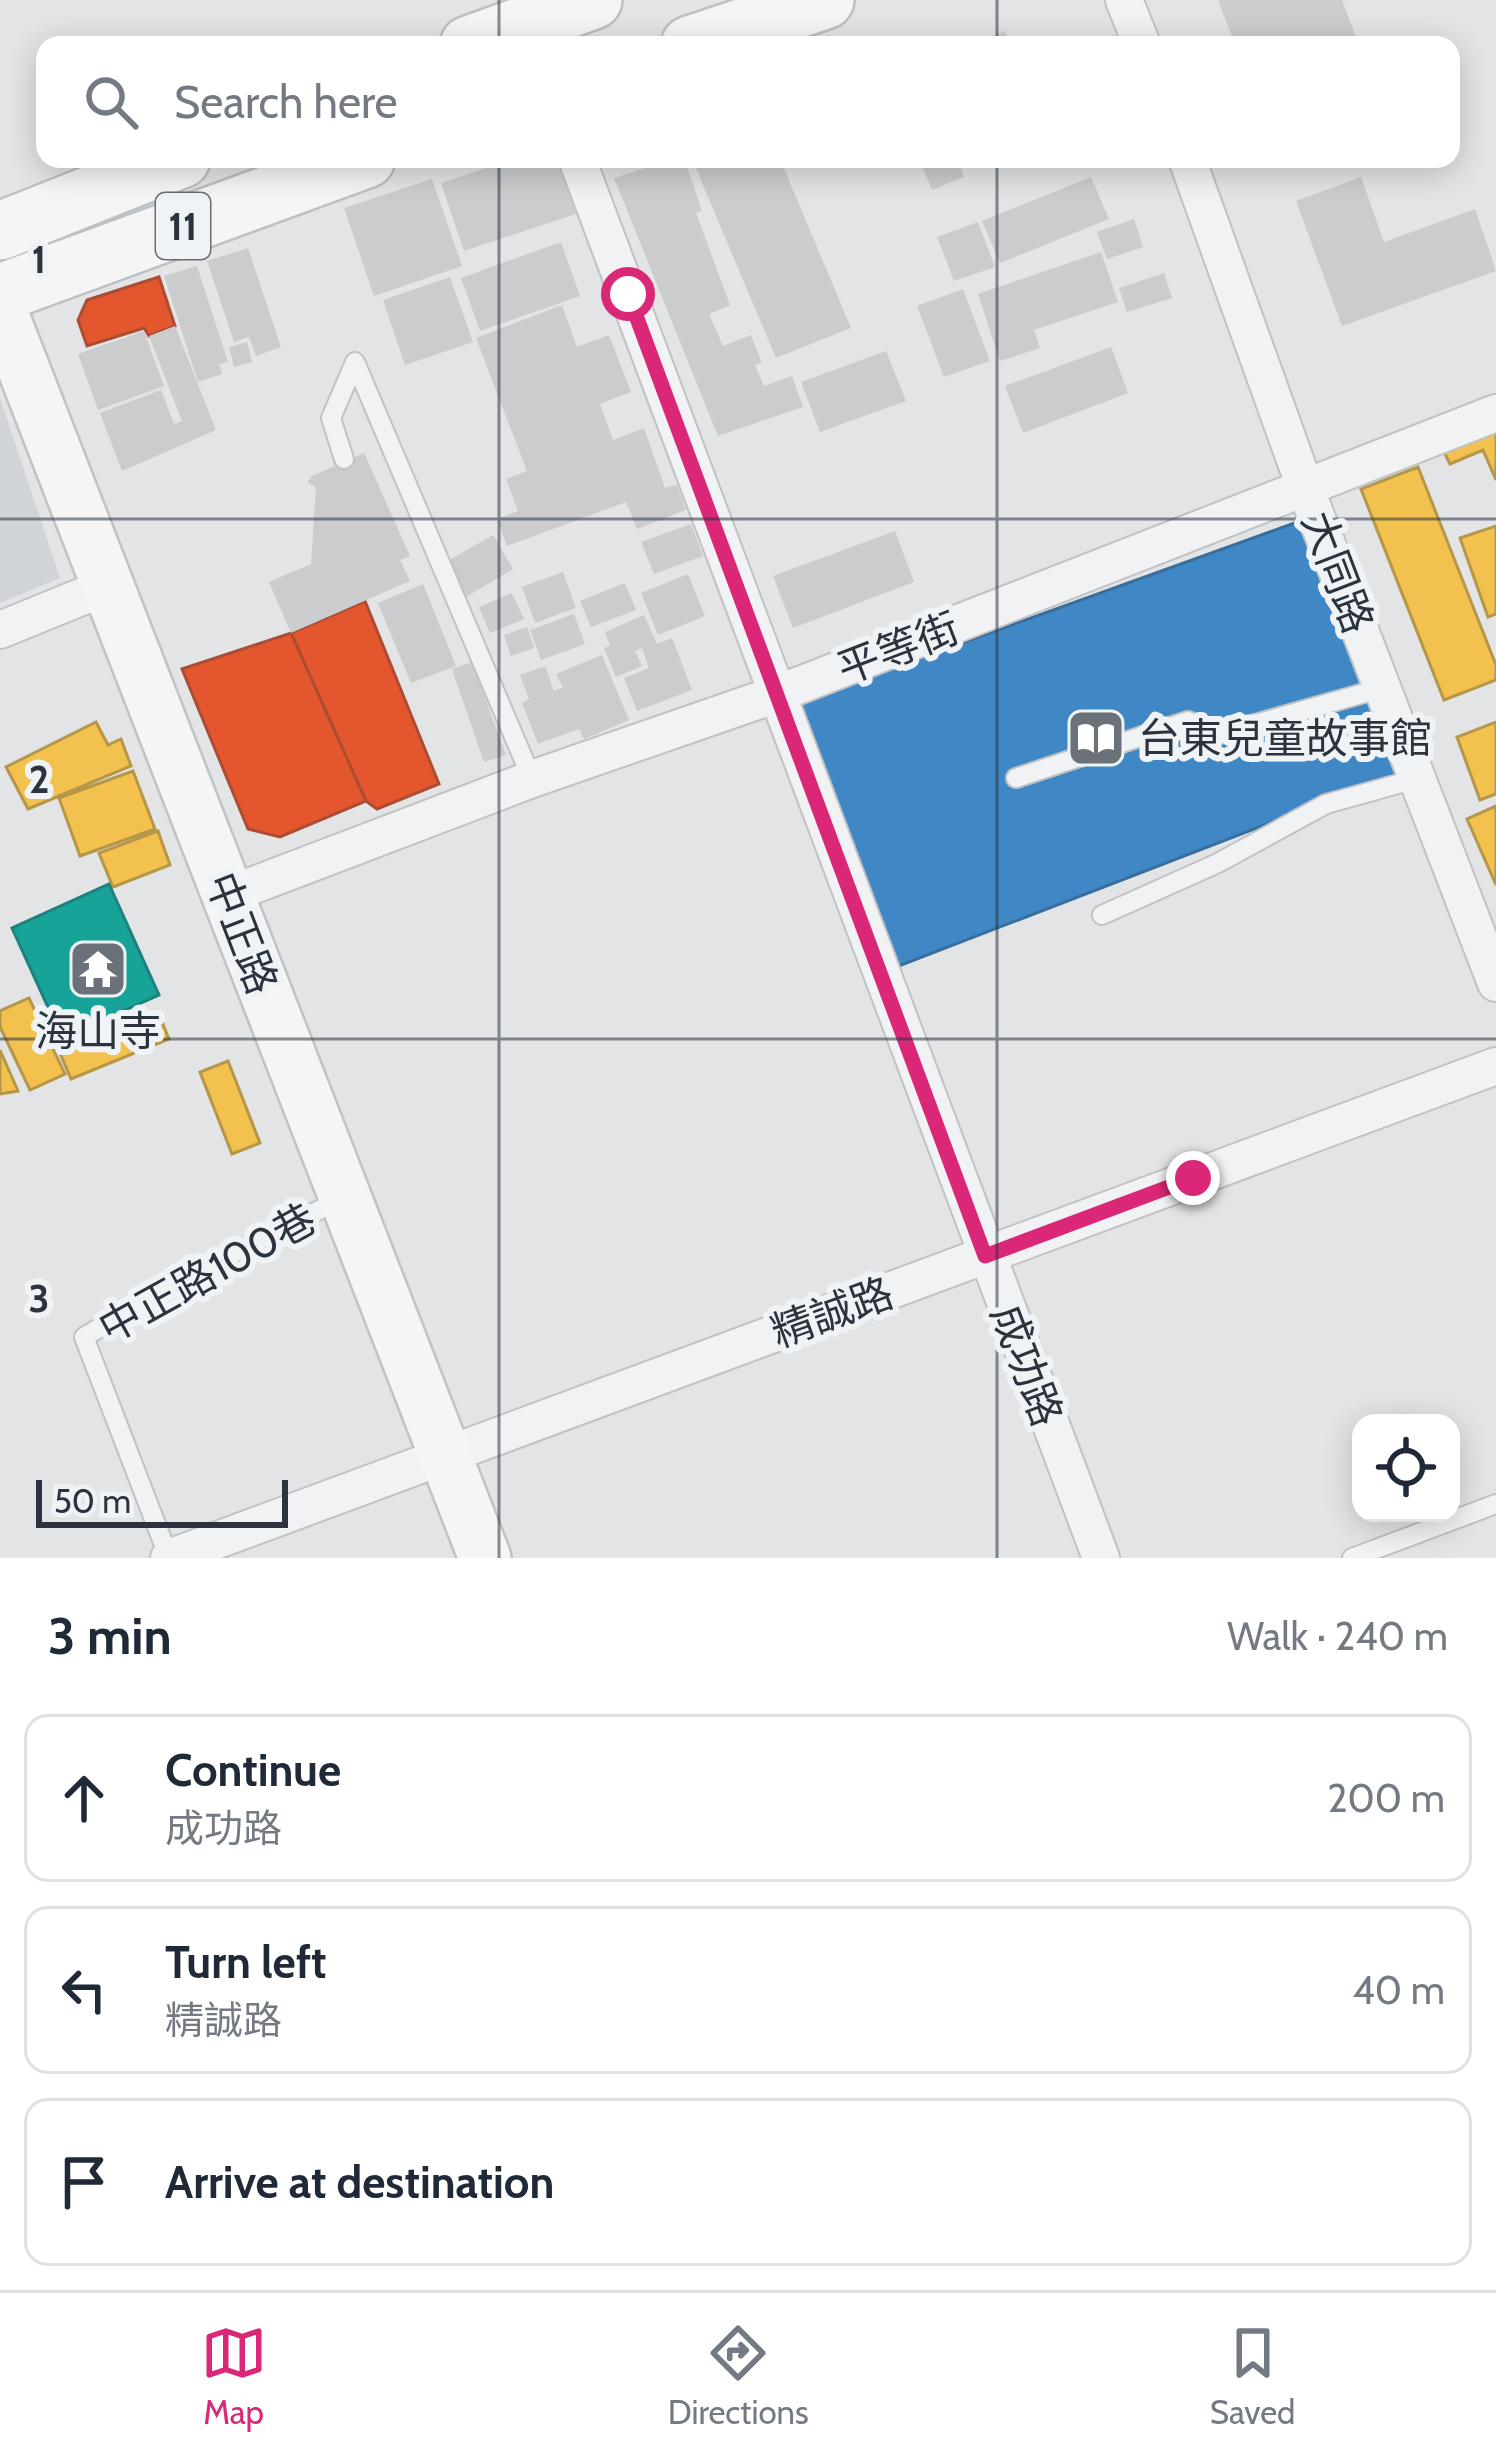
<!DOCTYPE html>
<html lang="en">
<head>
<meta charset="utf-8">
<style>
  :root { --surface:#fff; --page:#f2f2f3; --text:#1f2937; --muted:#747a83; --line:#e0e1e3; --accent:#db2777 }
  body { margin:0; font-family:Cabin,"Noto Sans TC",sans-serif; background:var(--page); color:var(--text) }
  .controls { position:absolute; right:36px; bottom:36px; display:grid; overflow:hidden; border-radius:24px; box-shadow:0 6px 30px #0003 }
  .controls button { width:108px; height:108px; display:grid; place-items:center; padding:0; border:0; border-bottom:3px solid var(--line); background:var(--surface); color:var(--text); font:60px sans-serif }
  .scale { position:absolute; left:36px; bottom:30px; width:252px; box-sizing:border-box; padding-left:12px; border:6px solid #2a333e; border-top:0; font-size:33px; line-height:42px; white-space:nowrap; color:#2a333e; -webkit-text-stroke:9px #eff3f6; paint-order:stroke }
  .stop { position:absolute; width:36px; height:36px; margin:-27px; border:9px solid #db2777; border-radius:50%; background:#fff }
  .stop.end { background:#db2777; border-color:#fff; box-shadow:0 3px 12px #0008 }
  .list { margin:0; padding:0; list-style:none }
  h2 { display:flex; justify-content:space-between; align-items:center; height:156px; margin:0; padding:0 48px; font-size:51px }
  h2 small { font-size:39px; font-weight:400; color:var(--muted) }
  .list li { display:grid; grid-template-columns:78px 1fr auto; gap:36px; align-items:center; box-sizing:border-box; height:168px; margin:0 24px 24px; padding:0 24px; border:3px solid var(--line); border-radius:24px }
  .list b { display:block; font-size:45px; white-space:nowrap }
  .list p { margin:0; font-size:39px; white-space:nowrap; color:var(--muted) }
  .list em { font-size:39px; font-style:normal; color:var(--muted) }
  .icon { flex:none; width:66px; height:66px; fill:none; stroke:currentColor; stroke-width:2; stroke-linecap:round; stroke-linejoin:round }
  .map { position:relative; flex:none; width:1496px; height:1558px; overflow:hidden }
  .search { position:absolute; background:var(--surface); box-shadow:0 6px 30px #0003; left:36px; right:36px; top:36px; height:132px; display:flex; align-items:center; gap:30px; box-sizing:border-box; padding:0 42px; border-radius:24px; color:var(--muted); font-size:45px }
  .sheet { height:732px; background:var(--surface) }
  nav { display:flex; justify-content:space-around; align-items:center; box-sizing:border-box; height:168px; border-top:3px solid var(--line); background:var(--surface); font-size:33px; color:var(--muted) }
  nav a { display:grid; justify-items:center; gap:6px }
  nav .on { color:var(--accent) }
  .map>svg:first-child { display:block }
  .built { fill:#d0d4d9 }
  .homes { fill:#f2c14e; stroke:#b69649; stroke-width:3 }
  .shops { fill:#e4572e; stroke:#ac4c33; stroke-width:3 }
  .schools { fill:#3f88c5; stroke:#396e9c; stroke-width:3 }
  .public { fill:#17a398; stroke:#1d817d; stroke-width:3 }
  .building { fill:#caccce }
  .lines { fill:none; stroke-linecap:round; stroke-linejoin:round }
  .lane-casing { stroke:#c0c2c4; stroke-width:22 }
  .street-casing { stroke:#c0c2c4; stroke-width:40 }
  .secondary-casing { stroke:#c0c2c4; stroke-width:56 }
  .primary-casing { stroke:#bec1c4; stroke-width:62 }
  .lane { stroke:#f0f2f3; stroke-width:18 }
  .street { stroke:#f0f2f3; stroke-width:36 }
  .secondary { stroke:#f5f5f6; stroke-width:51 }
  .primary { stroke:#f5f5f6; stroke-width:57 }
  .route { stroke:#db2777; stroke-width:15 }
  .grid { fill:none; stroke:#2a333e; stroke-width:3; stroke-opacity:0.55 }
  .labels { text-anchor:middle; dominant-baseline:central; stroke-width:12; stroke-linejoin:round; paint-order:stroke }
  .shield { fill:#eff3f6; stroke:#656d75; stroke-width:3 }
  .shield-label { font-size:39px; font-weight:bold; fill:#2a333e }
  .street-label { font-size:42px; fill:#2a333e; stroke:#eff3f6 }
  .poi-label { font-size:42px; fill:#2a333e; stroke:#eff3f6; text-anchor:start }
  .grid-label { font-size:39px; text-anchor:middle; font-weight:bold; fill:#2a333e; stroke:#eff3f6; stroke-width:12; stroke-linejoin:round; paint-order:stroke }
</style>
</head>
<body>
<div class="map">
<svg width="1496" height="1558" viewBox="0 0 1496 1558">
  <rect width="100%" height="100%" fill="#e2e4e6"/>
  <path class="built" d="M0,398L60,578L0,603Z"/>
  <path class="homes" d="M1496,430V480L1483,450L1450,464L1444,452Z
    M1418,467L1496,665V680L1444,700L1361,489Z
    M1496,526V614L1488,617L1460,538Z
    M96,722L108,745L121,739L131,766L28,809L6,767Z
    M1496,722V794L1480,800L1457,737Z
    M133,771L155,829L80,856L59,798Z
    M1496,806V885L1467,819Z
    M158,831L170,865L113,887L99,853Z
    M29,998L65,1074L30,1090L0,1027V1011Z
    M158,1012L169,1039L71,1079L60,1053Z
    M0,1050L18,1091L0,1094Z
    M228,1061L260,1143L232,1154L200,1072Z"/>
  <path class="shops" d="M159,277L175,326L149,336L144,328L87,346L78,320L87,300Z
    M365,601L439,784L377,809L366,801L291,633Z
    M291,633L366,801L280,837L248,829L182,669Z"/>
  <path class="schools" d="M1303,520L1397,774L896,967L795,703Z"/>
  <path class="public" d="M109,884L159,995L62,1038L12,928Z"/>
  <path class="building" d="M1218,0H1342L1359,45H1235Z
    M1005,31L1010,45H970Z
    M514,159H552L559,164L576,214L464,251L441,183Z
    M674,159H684L702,211L696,213L730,305L709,314L723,346L751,335L762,363L755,365L764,386L792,376L803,407L718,436L614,178Z
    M692,159H780L851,328L776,358Z
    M919,159H957L964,177L932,190Z
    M1091,177L1109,219L1000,263L982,221Z
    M1361,177L1384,242L1475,209L1496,271L1342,326L1296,201Z
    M432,179L462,266L374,296L344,208Z
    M1134,219L1143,247L1107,259L1097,232Z
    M978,222L995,267L954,281L937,237Z
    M561,242L580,296L480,331L461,278Z
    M248,248L281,347L256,356L249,337L234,342L207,261Z
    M1101,252L1118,302L1034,330L1040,348L1000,361L978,294Z
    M197,266L228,362L219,364L222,374L198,382L164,276Z
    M1164,273L1172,298L1127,312L1119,288Z
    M450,277L473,342L405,365L383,300Z
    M963,289L990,361L944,377L917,306Z
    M562,305L577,347L609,335L631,392L600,404L613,440L644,428L665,488L677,485L686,510L637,529L626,502L507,546L497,519L518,511L506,479L527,471L476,338Z
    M175,326L216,430L122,471L100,413L161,390L174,424L182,421L149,336Z
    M144,331L164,386L98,410L78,354Z
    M247,342L252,362L234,367L229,347Z
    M1111,347L1128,393L1023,433L1005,386Z
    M886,351L906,401L820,432L801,382Z
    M364,453L410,556L400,560L410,581L291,633L269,582L311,564L316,488L308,482L312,476Z
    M691,524L703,556L654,574L641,542Z
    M895,531L914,582L793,628L773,576Z
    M493,535L513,569L466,597L446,562Z
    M563,572L576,608L535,623L522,587Z
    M688,574L705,616L658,635L641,593Z
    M625,583L636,610L591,627L580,601Z
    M423,584L456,666L411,683L378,603Z
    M512,593L524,619L490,633L479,607Z
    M574,614L585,644L541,660L530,630Z
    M644,615L657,644L672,638L692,690L637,711L624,678L649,668L642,648L635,651L642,666L616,677L604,648L610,646L605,632Z
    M527,627L534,648L511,656L504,635Z
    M602,655L629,720L584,739L579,729L538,744L522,703L529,699L520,675L545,666L554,691L563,687L556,674Z
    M472,662L506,755L484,762L452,669Z"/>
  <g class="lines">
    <defs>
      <path id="lane" d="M344,459L331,418L355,362L532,779
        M1016,778L1188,721L1220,734L1382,688
        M1102,915L1218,863L1326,804L1416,779
        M169,1558L84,1337L176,1282L341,1199
        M1352,1558L1496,1504"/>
      <path id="street" d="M1124,0L1142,45
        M577,159L1101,1558
        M1187,159L1306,490L1496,983
        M0,630L108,586
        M228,895L532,779L777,694L1496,413
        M169,1558L1496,1066"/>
      <path id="secondary" d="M0,308L485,1558"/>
      <path id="primary" d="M469,45L593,0
        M690,45L825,0
        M0,231L181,159
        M0,293L366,159"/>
    </defs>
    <use href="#lane" class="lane-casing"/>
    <use href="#street" class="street-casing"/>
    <use href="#secondary" class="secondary-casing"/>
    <use href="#primary" class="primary-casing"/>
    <use href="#lane" class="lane"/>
    <use href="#street" class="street"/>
    <use href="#secondary" class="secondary"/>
    <use href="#primary" class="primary"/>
  </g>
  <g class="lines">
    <path class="route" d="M628,294L985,1256L1193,1178"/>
  </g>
  <path class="grid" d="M499,0V45M997,0V45M499,159V1558M997,159V1558M0,519H1496M0,1039H1496"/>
  <defs>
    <symbol id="library-square" viewBox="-11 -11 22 22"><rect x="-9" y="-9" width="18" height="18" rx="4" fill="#6a7179" stroke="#eff3f6"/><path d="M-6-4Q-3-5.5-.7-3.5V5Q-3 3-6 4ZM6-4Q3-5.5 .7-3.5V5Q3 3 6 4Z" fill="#fff"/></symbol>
    <symbol id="temple-square" viewBox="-11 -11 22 22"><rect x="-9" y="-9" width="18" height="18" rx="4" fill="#6a7179" stroke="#eff3f6"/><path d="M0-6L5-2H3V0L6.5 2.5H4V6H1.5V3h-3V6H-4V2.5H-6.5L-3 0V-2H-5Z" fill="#fff"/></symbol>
  </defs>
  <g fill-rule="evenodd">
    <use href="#library-square" x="1063" y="705" width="66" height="66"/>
    <use href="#temple-square" x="65" y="936" width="66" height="66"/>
  </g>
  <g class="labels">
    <rect class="shield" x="156" y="193" width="54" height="66" rx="9"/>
    <g class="shield-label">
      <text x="183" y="226">11</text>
    </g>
    <g class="street-label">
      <text transform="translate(1338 572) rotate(69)">大同路</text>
      <text transform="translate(898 648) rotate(-21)">平等街</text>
      <text transform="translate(242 933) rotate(69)">中正路</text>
      <text transform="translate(207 1273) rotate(-29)">中正路100巷</text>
      <text transform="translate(832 1312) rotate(-20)">精誠路</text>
      <text transform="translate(1027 1365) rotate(69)">成功路</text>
    </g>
    <g class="poi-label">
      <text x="1138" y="738">台東兒童故事館</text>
      <text x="98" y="1031" text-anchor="middle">海山寺</text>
    </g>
  </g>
  <g class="grid-label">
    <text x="39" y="273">1</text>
    <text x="39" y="793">2</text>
    <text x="39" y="1312">3</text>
  </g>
</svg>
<div class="controls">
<button><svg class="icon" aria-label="locate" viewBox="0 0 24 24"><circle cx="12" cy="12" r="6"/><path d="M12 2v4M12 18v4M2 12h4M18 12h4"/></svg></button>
</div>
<div class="scale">50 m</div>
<div class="stop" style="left:628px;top:294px"></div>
<div class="stop end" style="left:1193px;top:1178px"></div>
<div class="search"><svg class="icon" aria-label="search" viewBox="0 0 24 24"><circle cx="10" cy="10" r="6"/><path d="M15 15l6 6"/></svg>Search here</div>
</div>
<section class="sheet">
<h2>3 min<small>Walk · 240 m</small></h2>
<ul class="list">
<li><svg class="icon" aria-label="ahead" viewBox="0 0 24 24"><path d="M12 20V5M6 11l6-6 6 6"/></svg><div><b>Continue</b><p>成功路</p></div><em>200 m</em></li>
<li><svg class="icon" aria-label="left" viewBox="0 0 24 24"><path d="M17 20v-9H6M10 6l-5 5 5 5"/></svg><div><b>Turn left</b><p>精誠路</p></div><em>40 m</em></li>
<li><svg class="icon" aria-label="arrive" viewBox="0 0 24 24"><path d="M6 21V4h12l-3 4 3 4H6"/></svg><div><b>Arrive at destination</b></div></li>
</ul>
</section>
<nav>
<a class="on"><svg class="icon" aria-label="map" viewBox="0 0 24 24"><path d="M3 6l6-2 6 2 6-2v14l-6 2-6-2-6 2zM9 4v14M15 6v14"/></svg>Map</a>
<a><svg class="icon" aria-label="directions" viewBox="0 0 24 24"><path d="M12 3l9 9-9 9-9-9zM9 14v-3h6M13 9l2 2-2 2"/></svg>Directions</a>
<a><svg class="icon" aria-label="saved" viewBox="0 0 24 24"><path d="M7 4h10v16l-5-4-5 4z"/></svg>Saved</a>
</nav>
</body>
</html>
